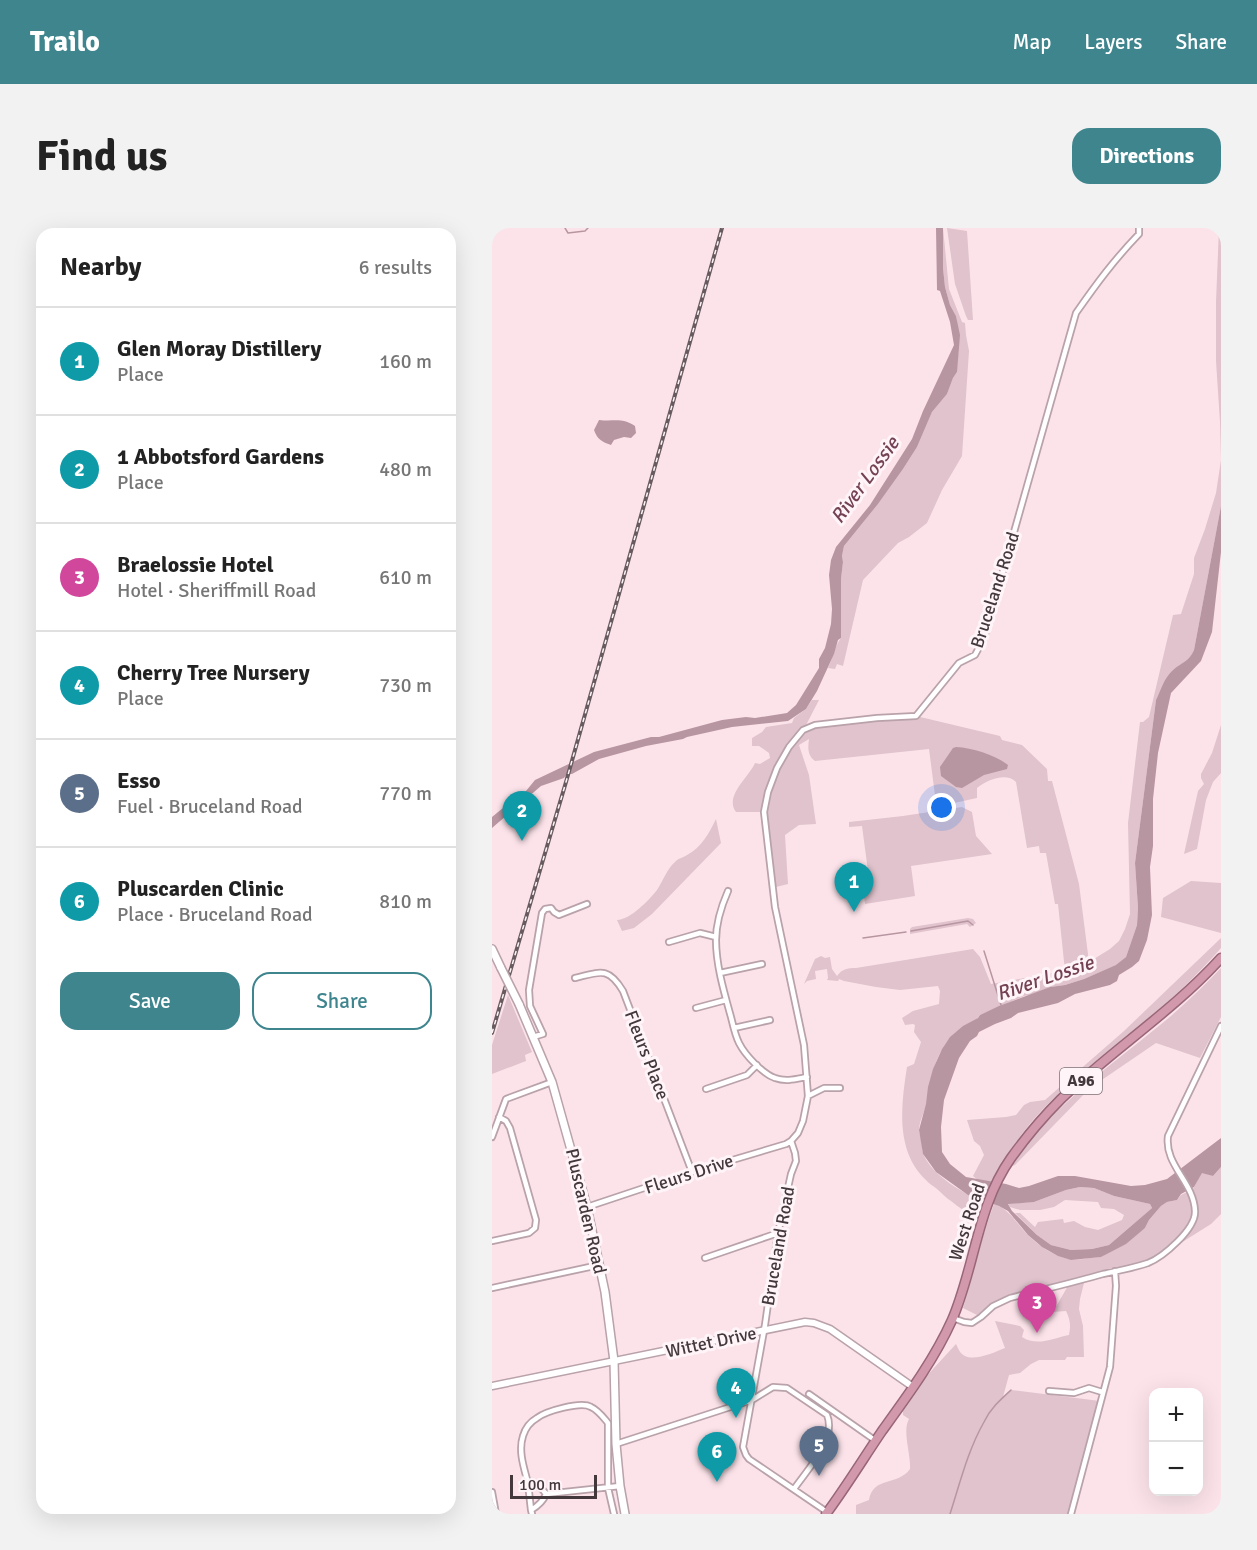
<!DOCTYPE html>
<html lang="en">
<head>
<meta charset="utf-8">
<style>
  :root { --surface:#fff; --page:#f2f2f2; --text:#222; --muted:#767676; --line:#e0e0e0; --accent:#3e858e }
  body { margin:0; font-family:Signika,sans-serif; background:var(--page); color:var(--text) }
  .controls { position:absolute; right:18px; bottom:18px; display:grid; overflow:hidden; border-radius:12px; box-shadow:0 6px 24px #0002 }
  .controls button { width:54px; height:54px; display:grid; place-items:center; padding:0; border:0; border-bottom:2px solid var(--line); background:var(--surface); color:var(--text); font:30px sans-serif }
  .scale { position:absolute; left:18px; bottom:15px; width:87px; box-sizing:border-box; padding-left:6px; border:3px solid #43393c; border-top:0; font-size:16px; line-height:21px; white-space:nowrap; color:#43393c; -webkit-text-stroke:4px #fff5f8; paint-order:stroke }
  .you { position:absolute; left:450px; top:580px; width:21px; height:21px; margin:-15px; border:4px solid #fff; border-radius:50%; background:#1a73e8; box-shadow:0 0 0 9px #1a73e833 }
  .badge { display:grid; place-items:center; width:39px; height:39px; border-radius:50%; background:var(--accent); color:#fff; font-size:20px; font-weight:700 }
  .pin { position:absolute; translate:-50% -50px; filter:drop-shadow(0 2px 3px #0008) }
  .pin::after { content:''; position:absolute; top:32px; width:21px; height:18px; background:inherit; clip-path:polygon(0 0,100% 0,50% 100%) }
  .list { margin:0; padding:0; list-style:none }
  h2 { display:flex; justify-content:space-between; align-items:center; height:78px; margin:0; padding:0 24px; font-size:26px }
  h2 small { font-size:20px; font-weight:400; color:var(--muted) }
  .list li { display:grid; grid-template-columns:39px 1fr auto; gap:18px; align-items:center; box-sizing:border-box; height:108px; padding:0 24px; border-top:2px solid var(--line) }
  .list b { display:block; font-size:22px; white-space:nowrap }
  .list p { margin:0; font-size:20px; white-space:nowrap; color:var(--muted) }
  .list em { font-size:20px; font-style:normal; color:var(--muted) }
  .actions { display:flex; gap:12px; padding:18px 24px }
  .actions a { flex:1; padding:14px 0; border:2px solid var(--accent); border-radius:18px; text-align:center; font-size:21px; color:var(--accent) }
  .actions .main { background:var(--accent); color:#fff }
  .map { position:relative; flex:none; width:729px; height:1286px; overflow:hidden; border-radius:18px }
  header { display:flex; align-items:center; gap:36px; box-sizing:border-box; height:84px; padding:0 30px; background:var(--accent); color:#fff }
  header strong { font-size:28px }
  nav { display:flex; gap:33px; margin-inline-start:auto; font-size:21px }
  .intro { display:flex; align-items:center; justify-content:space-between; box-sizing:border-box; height:144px; padding:0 36px }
  h1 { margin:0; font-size:42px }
  .button { padding:15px 27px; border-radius:18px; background:var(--accent); color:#fff; font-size:21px; font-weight:700 }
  main { display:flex; gap:36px; padding:0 36px }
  aside { flex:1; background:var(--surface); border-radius:18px; box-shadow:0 6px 24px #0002 }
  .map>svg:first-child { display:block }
  .green { fill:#e0c3cc }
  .water { fill:#b896a1; fill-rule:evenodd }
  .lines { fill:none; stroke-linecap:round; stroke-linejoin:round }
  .stream { stroke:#b896a1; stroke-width:1.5 }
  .minor-casing { stroke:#b9a2a9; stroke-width:8 }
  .tertiary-casing { stroke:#b9a2a9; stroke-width:9 }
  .secondary-casing { stroke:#b9a2a9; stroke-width:10 }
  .trunk-casing { stroke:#986678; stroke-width:11 }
  .minor { stroke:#fff; stroke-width:4.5 }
  .tertiary { stroke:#fff; stroke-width:6 }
  .secondary { stroke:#fff; stroke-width:7 }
  .trunk { stroke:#d298ac; stroke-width:8 }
  .rail-casing { stroke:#685b5f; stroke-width:4 }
  .rail { stroke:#fff5f8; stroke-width:1.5; stroke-dasharray:4.5; stroke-linecap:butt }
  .secondary-bridge-casing { stroke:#b9a2a9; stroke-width:10; stroke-linecap:butt }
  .secondary-bridge { stroke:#fff; stroke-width:7 }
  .labels { text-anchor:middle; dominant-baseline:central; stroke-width:6; stroke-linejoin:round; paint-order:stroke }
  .shield { fill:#fff5f8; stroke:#7b7174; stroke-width:1.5 }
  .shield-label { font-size:16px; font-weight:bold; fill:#43393c }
  .street-label { font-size:18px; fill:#43393c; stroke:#fff5f8 }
  .water-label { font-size:20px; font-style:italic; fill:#744254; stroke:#fff5f8 }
</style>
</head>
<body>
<header>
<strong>Trailo</strong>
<nav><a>Map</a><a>Layers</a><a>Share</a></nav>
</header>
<div class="intro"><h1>Find us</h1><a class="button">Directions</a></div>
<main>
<aside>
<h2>Nearby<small>6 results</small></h2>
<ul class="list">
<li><span class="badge" style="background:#0f9aa8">1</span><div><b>Glen Moray Distillery</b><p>Place</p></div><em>160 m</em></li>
<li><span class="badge" style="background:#0f9aa8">2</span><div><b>1 Abbotsford Gardens</b><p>Place</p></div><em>480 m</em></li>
<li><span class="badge" style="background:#d1479c">3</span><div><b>Braelossie Hotel</b><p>Hotel · Sheriffmill Road</p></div><em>610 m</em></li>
<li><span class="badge" style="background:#0f9aa8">4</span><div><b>Cherry Tree Nursery</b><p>Place</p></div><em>730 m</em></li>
<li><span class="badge" style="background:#5c6f8a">5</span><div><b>Esso</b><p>Fuel · Bruceland Road</p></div><em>770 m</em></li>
<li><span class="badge" style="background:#0f9aa8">6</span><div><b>Pluscarden Clinic</b><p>Place · Bruceland Road</p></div><em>810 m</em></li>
</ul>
<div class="actions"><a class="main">Save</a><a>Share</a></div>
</aside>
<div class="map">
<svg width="729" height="1286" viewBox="0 0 729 1286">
  <rect width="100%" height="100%" fill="#fce3ea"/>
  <path class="green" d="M451,0L457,61L470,94L473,95L474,107L477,123L470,228L450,262L435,295L417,309L406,315L371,352L351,438L345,436L343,441L336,440C340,432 344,415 349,410V351L351,334L350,328L352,318L386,276L411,241L425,219L440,184L455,166L461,150L465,144V94L464,88L458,77L453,59L451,40Z
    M455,0L475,3L481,92H476L474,88L463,56Z
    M727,0H729V278L702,422L699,430L681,442L664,472L643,635L646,680L645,697L634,729L625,737L592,751L573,757L558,759L538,767L532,768L488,787C483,796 466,800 459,809C443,826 438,852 435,874C433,883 428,891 427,901C427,904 428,907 429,910C430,915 430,923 432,928C443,949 469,964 490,973L485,992C477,985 467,980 459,973C454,970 450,965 445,961C442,958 437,956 434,952C403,923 409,877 415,839L422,836L429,814L422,804L423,797L421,796L413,797L410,790L421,783L447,776L448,763L446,758L408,762L384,759L352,753L347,751L346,753L335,752L336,750L335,741L323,743L324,751L315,753L312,756L323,731L329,728L333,730L338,729L340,741L345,748C350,741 355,740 364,740L481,721L488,729L499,756L573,743L566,676H563L554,625H548L547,618L535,620L524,554C514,544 495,552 485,560V570L453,577L444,575L437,521L323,533C315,527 316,519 317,511L307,517L317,547L324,596L307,597L293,607L296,656L284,659L272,584H244C232,568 257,549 263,535L268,536L278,530L277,525L267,518H260V510L270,504L274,499L300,495L302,490L314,481L320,472H327L312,501L323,497L424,488L508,508L510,512L530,517L555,541L556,553H560L587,656L597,734L618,721L627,713L633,701L638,686L636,595L648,494H651L657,489L681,387L689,386L702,346V330L713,301L724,265L729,232L728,194L724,133V74Z
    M729,497V545L721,554L714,572L705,621L692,626L706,563L712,556L709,550V546L720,525Z
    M470,579L480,584L484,608L500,626L419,638L423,668L373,676L369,645L376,643L370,598L357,599V594L411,588Z
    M224,591L229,615L160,686L142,700L130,703L125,692C138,692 157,672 165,662C171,653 175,641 183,634C186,630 191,630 195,627C210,619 217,605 224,591Z
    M699,653L729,655V705L669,689L671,670Z
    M476,690L481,691L484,695L478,699L475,696L418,706V701L420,699Z
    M729,710V720C706,746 680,771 653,794C614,826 569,858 537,897C522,915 511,934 500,954L486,952L481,948L492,927L488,918L482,913L475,892L514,889L524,887L532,877L538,874L553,872L632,803Z
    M729,740V789L708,830L664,815L598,860L523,937L520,938C560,876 623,835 679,788C696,773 713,757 729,740Z
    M16,767L40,824L33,827L34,833L0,846V817Z
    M729,939V986L719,996L657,1035L593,1051L588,1071L587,1081L591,1098L592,1129H575L573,1132H547L539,1136L528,1145L517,1147L511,1169L519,1162L608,1173L579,1286H364V1277L377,1272C381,1248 406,1258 418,1241C419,1226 410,1203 417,1191L411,1187V1182L430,1153L464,1116C466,1120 468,1126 473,1128C484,1133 503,1124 513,1120L503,1093L528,1098L532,1102L530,1109C545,1119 562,1110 577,1107C579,1097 578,1091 574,1083L561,1084L577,1056L518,1070L501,1078L489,1089L471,1080C482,1045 489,1010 502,976C518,981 525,997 537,1008C547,1018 562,1028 577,1031C588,1033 598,1029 609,1029L653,1000L657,992L669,978L675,974L685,972L689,967L701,961L710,944L721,948Z
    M588,959L602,960L622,968L658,976L660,980L617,1017L600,1021L579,1022L559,1017L545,1007L523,985H528L543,999L546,994L571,991L572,995L582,993L593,999L606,1002L630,992L632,987L622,981L609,980L606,974L573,972L562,979L548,982H528L518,979L516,975L542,974L574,962Z"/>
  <path class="water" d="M444,0H451V40L453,59L458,77L464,88L468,107L465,144L461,150L455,166L440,184L425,219L411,241L386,276L352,318L350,328L351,334L349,351V410L346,412L342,426L325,463L314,481L296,493L240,499L195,509L191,511L154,518L107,531L80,546H75L72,550L49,558L0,600V589L23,570L34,563L43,552L102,524L159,509H167L230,492L254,489L263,490L295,485L304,477L327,440V431L333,420L339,396L340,381L337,347L339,332L344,319L378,277L420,211L431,183L462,117L458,94L448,63L445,62Z
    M107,192C123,194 129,189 143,198L144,205L139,210L132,209L122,212L119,217C110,214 105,211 102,202Z
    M729,278V324L720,404L709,433L679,465L666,525L661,571V618L658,639L660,687L655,712L647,733L640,739L627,747L625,753L618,757L583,766L566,775L526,785L519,790L503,796L487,804L485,808L478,813L467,830L452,872L449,899L450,924L458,936L474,949L514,956L527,960L537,958L566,948H583L639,958L653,957L675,951L729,910V939L721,948L710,945L702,959L689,966L685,972L675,974L669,978L657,992L653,1000L634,1016L609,1029L579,1032L566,1028L550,1019L536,1007L516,983L507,978L476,967L444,944L431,926L427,902L434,876L436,859L441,841L450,821L458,809L471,798L486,790L488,787L507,778L558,759L573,757L592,751L624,737L634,729L645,697L646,680L643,635L664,472C669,462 672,450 681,442C690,434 697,434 702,422ZM588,959L602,960L622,968L658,976L660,980L617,1017L600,1021L579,1022L559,1017L545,1007L520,983L516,976L542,974L574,962Z
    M464,519C481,520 503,527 516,537L515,541L492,547L470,560L464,559L449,548L448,539L461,520Z"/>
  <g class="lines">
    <path class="stream" d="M73,0L76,5L93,3L96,0
      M419,703L476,693L481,697
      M371,710L414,704
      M492,723L509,777
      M458,1286C468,1255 476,1222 492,1194C498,1181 508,1172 519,1162"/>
    <defs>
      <path id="minor" d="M236,663C229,679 224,694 224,712C224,737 232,764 239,789C241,797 243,807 247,815C253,827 271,846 283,850C294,854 304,851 315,849
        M177,714L208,705L224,709
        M228,745L270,736
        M83,750C108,744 116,738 131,763L200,944
        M204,780L234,772
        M242,800L278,792
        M41,809L51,806L38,778L37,762L50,685L53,681L59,680L62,684L67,687L95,676
        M214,861L255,847L265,837
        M316,868L332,860H348
        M0,909L14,871L60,854
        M299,913L303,925L304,933L299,946L286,1005L273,1097L251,1219L254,1227L257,1231L335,1284
        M95,979L200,944L294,916L299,913L306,905L311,893L316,868L312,817L283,679L272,584L276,564L285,540L297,519L311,502L323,497L385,490L424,488L467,435L483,427L492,410L584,85C605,55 622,32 647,6V0
        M0,1013L37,1005L43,1000L44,992L18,900L14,893L7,889
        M213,1030L286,1005
        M0,1060L107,1037
        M461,1090L472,1094L480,1095L489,1089L501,1078L518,1070C549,1062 580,1055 611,1046C626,1043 641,1040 656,1035C671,1029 704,1001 703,983C702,954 672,937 676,908L729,798
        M557,1163L582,1165L597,1160L610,1164
        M317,1166L384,1213
        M124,1216L260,1172L281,1159L295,1160L335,1187C345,1211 315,1242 302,1261
        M36,1255L39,1282
        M0,1264L4,1286
        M54,1266C49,1258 44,1257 36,1255C32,1240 26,1223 31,1208C33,1201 38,1194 45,1190C54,1183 89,1173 99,1179C106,1182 111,1189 116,1195V1260L122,1286
        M54,1266L128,1258
        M40,1286L39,1282C46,1278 51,1274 54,1266
        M579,1286L618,1139L624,1058L623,1043"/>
      <path id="tertiary" d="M0,1158L313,1094L322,1095L338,1101L421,1159"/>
      <path id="secondary" d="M0,721L9,740
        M27,776L60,854L95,979L113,1064L122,1133L124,1216L128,1258L133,1286"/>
      <path id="trunk" d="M334,1286C354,1259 371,1231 390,1203C416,1167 442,1132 460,1092C483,1039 485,978 519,930C534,909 551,889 569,871C620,822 681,783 729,730"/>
    </defs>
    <use href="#minor" class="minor-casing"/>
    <use href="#tertiary" class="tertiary-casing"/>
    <use href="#secondary" class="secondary-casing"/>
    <use href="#trunk" class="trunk-casing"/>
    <use href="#minor" class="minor"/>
    <use href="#tertiary" class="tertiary"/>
    <use href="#secondary" class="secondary"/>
    <use href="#trunk" class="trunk"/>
    <defs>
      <path id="rail" d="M0,805L74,554L230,0"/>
    </defs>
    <use href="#rail" class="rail-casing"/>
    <use href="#rail" class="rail"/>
    <defs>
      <path id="secondary-bridge" d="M9,740L27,776"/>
    </defs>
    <use href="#secondary-bridge" class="secondary-bridge-casing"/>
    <use href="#secondary-bridge" class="secondary-bridge"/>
  </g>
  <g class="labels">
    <rect class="shield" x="568" y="840" width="42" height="26" rx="4.5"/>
    <g class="shield-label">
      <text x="589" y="853">A96</text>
    </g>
    <g class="street-label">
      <text transform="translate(503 362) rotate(-72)">Bruceland Road</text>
      <text transform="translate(155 827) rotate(69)">Fleurs Place</text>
      <text transform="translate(197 946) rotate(-18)">Fleurs Drive</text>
      <text transform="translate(94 983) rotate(77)">Pluscarden Road</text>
      <text transform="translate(475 994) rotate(-72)">West Road</text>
      <text transform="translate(286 1018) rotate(-80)">Bruceland Road</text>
      <text transform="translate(219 1114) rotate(-12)">Wittet Drive</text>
    </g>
    <g class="water-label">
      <text transform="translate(373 252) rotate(-54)">River Lossie</text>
      <text transform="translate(553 750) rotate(-19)">River Lossie</text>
    </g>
  </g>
</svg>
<div class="controls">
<button>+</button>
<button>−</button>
</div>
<div class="scale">100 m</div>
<div class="you"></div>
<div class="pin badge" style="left:362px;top:684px;background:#0f9aa8">1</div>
<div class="pin badge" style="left:30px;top:613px;background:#0f9aa8">2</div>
<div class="pin badge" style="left:545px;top:1105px;background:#d1479c">3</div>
<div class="pin badge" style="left:244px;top:1190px;background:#0f9aa8">4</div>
<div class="pin badge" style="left:327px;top:1248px;background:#5c6f8a">5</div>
<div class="pin badge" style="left:225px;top:1254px;background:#0f9aa8">6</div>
</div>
</main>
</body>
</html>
